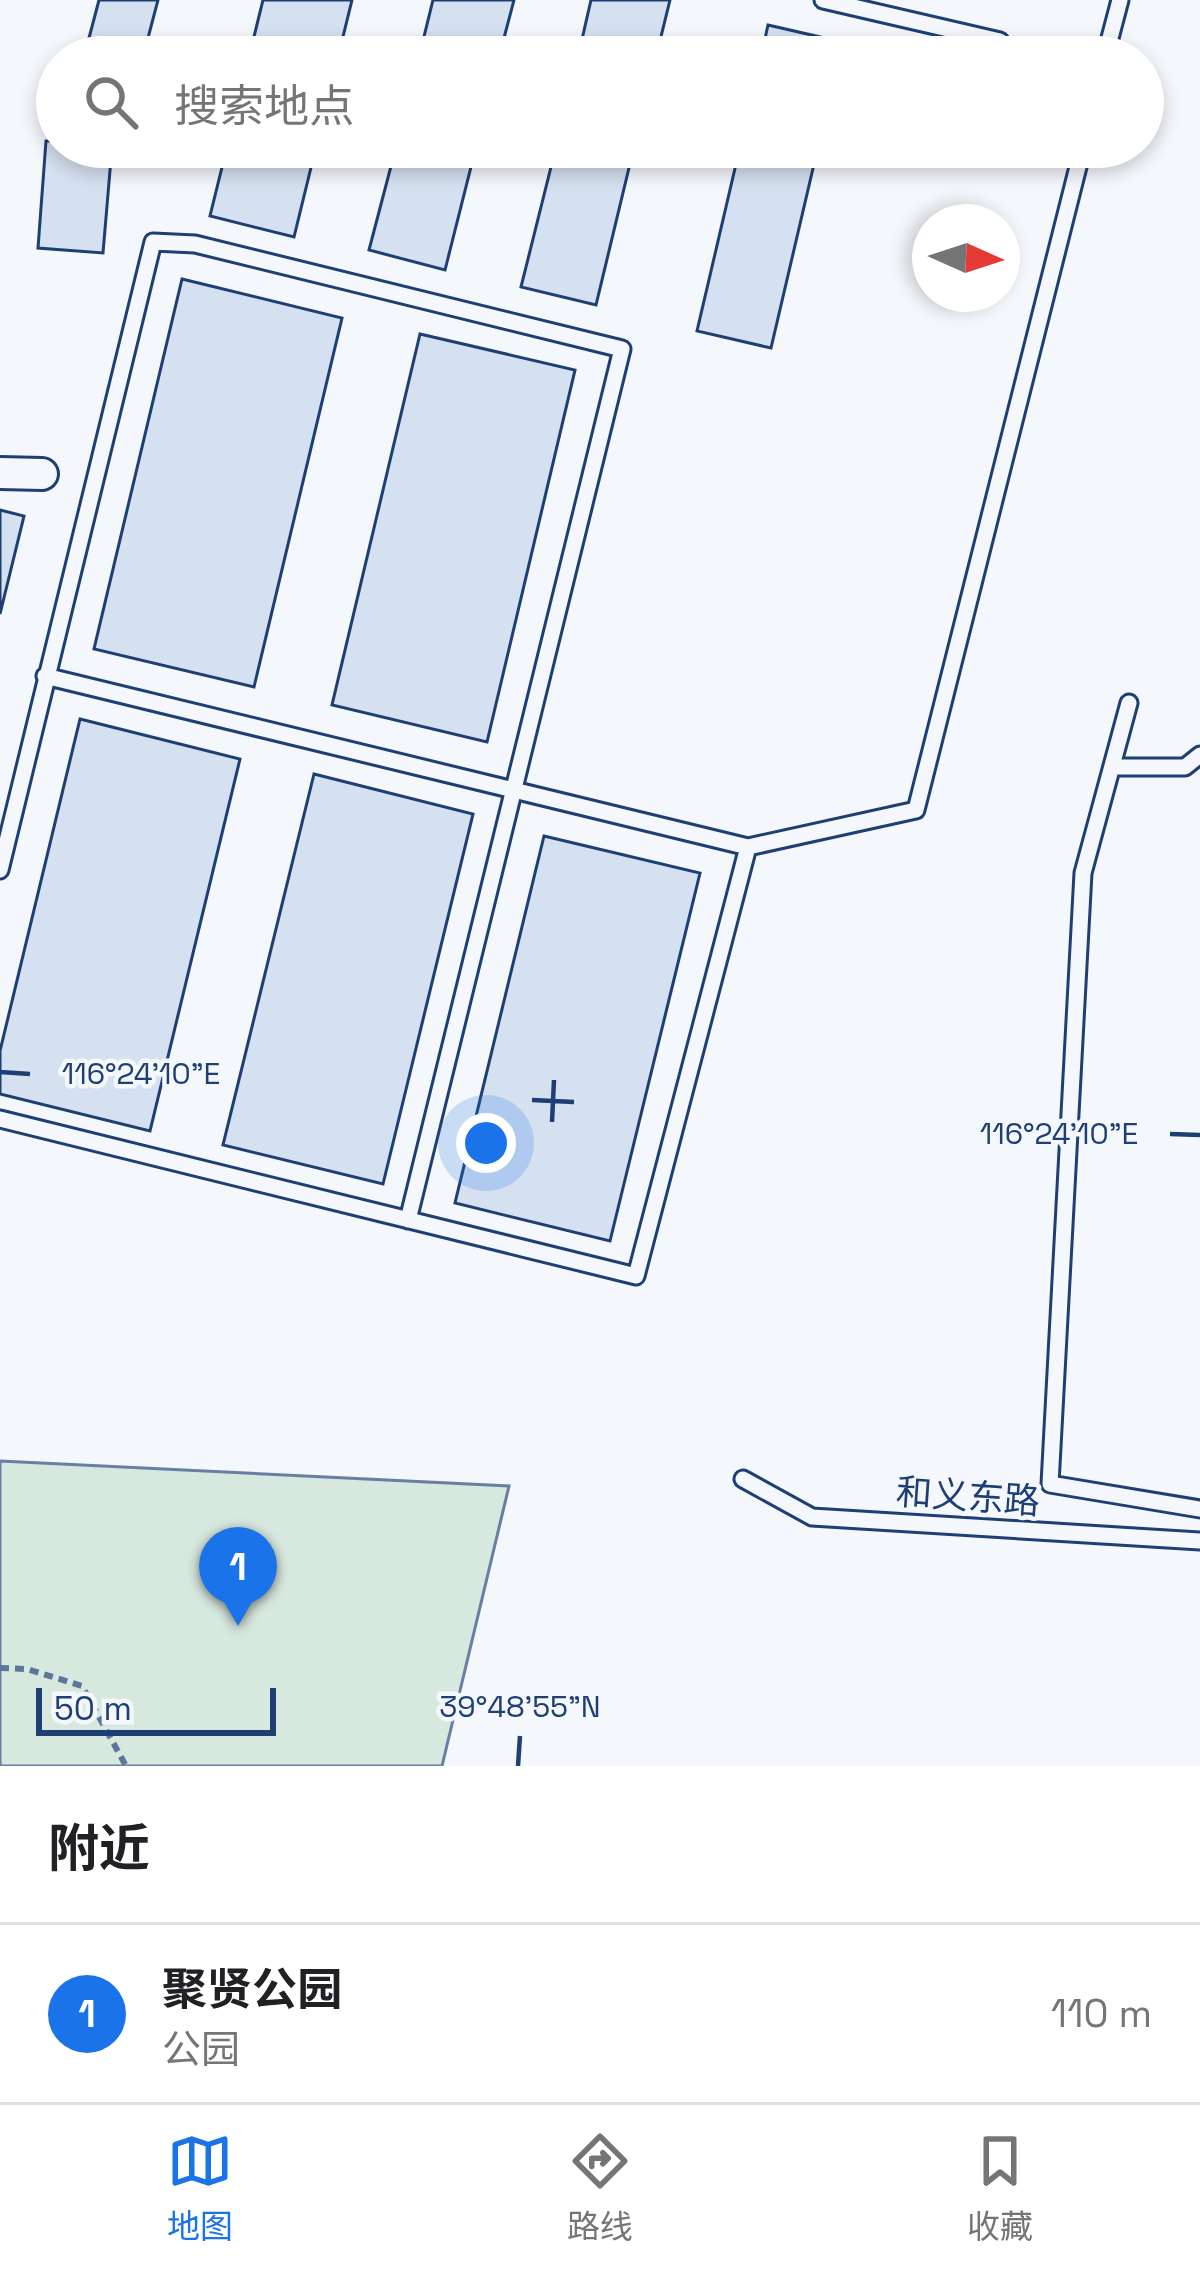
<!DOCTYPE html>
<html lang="zh">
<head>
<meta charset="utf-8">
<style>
  :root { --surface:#fff; --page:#f6f6f6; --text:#202124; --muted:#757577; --line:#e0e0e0; --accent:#1a73e8 }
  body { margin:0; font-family:"Space Grotesk","Noto Sans SC",sans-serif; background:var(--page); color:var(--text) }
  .compass { position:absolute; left:912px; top:204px; width:108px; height:108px; border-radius:50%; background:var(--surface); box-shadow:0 6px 18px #0003; rotate:93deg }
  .scale { position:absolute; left:36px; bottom:30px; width:240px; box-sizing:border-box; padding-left:12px; border:6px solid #1d3f73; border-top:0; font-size:33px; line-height:42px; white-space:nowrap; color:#1d3f73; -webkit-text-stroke:9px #f4f7fb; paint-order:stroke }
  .you { position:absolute; left:486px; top:1143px; width:42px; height:42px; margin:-30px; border:9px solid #fff; border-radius:50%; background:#1a73e8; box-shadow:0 0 0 18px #1a73e833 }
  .badge { display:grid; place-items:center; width:78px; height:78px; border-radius:50%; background:var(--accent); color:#fff; font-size:39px; font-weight:700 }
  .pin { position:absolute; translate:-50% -99px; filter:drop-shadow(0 3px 6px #0008) }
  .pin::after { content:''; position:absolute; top:63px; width:42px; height:36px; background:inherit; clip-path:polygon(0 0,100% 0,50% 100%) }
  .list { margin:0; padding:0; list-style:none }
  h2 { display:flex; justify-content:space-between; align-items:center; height:156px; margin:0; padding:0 48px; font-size:51px }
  h2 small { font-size:39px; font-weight:400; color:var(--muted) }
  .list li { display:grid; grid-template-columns:78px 1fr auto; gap:36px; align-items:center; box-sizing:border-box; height:180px; padding:0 48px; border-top:3px solid var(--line) }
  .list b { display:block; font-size:45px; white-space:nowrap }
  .list p { margin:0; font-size:39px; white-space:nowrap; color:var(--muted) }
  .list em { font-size:39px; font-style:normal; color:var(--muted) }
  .icon { flex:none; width:66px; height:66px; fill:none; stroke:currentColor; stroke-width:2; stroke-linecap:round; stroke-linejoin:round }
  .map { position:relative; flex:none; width:1200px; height:1766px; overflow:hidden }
  .search { position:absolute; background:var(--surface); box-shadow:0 6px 18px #0003; left:36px; right:36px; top:36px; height:132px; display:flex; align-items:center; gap:30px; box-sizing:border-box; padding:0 42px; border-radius:66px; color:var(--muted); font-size:45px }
  .sheet { height:336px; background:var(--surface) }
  nav { display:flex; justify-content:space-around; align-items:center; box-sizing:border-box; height:168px; border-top:3px solid var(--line); background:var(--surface); font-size:33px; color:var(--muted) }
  nav a { display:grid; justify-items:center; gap:6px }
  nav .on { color:var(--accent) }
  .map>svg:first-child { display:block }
  .green { fill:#d7e8df; stroke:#687fa3; stroke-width:3 }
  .building { fill:#d5e0f0; stroke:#1d3f73; stroke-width:3 }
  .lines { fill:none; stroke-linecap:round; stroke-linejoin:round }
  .service-casing { stroke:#1d3f73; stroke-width:21 }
  .minor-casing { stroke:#1d3f73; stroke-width:36 }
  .path { stroke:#5e769c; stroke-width:6; stroke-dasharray:9 6; stroke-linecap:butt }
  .service { stroke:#f4f7fb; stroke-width:15 }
  .minor { stroke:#f4f7fb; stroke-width:30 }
  .ticks { fill:none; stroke:#1d3f73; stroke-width:4.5 }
  .labels { text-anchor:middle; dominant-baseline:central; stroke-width:9; stroke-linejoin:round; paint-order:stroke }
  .street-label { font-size:36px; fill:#1d3f73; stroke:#f4f7fb }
  .ticks-label { font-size:30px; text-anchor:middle; fill:#1d3f73; stroke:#f4f7fb; stroke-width:9; stroke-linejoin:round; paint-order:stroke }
</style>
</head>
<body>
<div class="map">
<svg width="1200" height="1766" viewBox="0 0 1200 1766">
  <rect width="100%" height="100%" fill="#f4f7fb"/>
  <path class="green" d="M0,1461L509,1486L442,1766H0Z"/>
  <path class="building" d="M99,0H158L143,57H84Z
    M263,0H352L338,57H249Z
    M433,0H514L499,57H419Z
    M591,0H670L656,57H578Z
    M768,25L842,42L839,57H761Z
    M46,141H57V147H112L103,253L38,248Z
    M227,147H316L294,237L210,216Z
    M396,147H476L445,270L369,250Z
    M556,147H634L596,305L521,287Z
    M740,147H818L771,348L697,331Z
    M182,279L342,318L254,687L94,649Z
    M420,334L575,370L487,742L332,705Z
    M0,510L24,516L0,614Z
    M80,719L240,759L150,1131L0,1094V1051Z
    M314,774L473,814L383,1184L223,1145Z
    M544,836L700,873L610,1241L455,1203Z"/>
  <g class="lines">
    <defs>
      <path id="service" d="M823,0L1000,41
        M1105,57L1120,0
        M45,676L748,847L916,810L1083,147
        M1129,703L1083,873L1050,1484L1200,1509
        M1112,767H1185L1200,755
        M0,870L153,242L195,244L622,349L408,1220
        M0,1119L636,1276L748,847
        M743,1479L812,1517L1200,1541"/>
      <path id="minor" d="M0,473L42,474"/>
    </defs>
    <use href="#service" class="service-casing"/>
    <use href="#minor" class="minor-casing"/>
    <path class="path" d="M0,1668L27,1669L82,1686L126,1766"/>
    <use href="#service" class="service"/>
    <use href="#minor" class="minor"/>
  </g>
  <path class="ticks" d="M0,1072L30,1074M532,1100L574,1102M552,1122L554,1080M1170,1134L1200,1135M518,1766L520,1736"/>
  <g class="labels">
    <g class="street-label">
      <text transform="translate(968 1497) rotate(4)">和义东路</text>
    </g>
  </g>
  <g class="ticks-label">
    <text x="141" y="1084">116°24'10"E</text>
    <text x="1059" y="1144">116°24'10"E</text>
    <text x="520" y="1717">39°48'55"N</text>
  </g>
</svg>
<svg class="compass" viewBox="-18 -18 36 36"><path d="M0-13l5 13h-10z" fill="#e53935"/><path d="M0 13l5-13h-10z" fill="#757577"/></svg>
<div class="scale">50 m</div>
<div class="you"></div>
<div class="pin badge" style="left:238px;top:1626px">1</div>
<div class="search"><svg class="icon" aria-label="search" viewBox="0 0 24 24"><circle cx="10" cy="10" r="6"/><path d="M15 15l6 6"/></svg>搜索地点</div>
</div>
<section class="sheet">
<h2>附近<small></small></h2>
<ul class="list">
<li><span class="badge">1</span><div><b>聚贤公园</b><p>公园</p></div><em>110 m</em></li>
</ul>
</section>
<nav>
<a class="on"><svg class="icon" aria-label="map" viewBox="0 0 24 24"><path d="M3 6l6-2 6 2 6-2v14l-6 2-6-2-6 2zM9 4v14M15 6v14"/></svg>地图</a>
<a><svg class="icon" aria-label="directions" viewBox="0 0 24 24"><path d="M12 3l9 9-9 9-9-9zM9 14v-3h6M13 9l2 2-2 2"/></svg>路线</a>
<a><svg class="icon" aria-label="saved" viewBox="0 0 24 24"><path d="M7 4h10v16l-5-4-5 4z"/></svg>收藏</a>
</nav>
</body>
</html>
